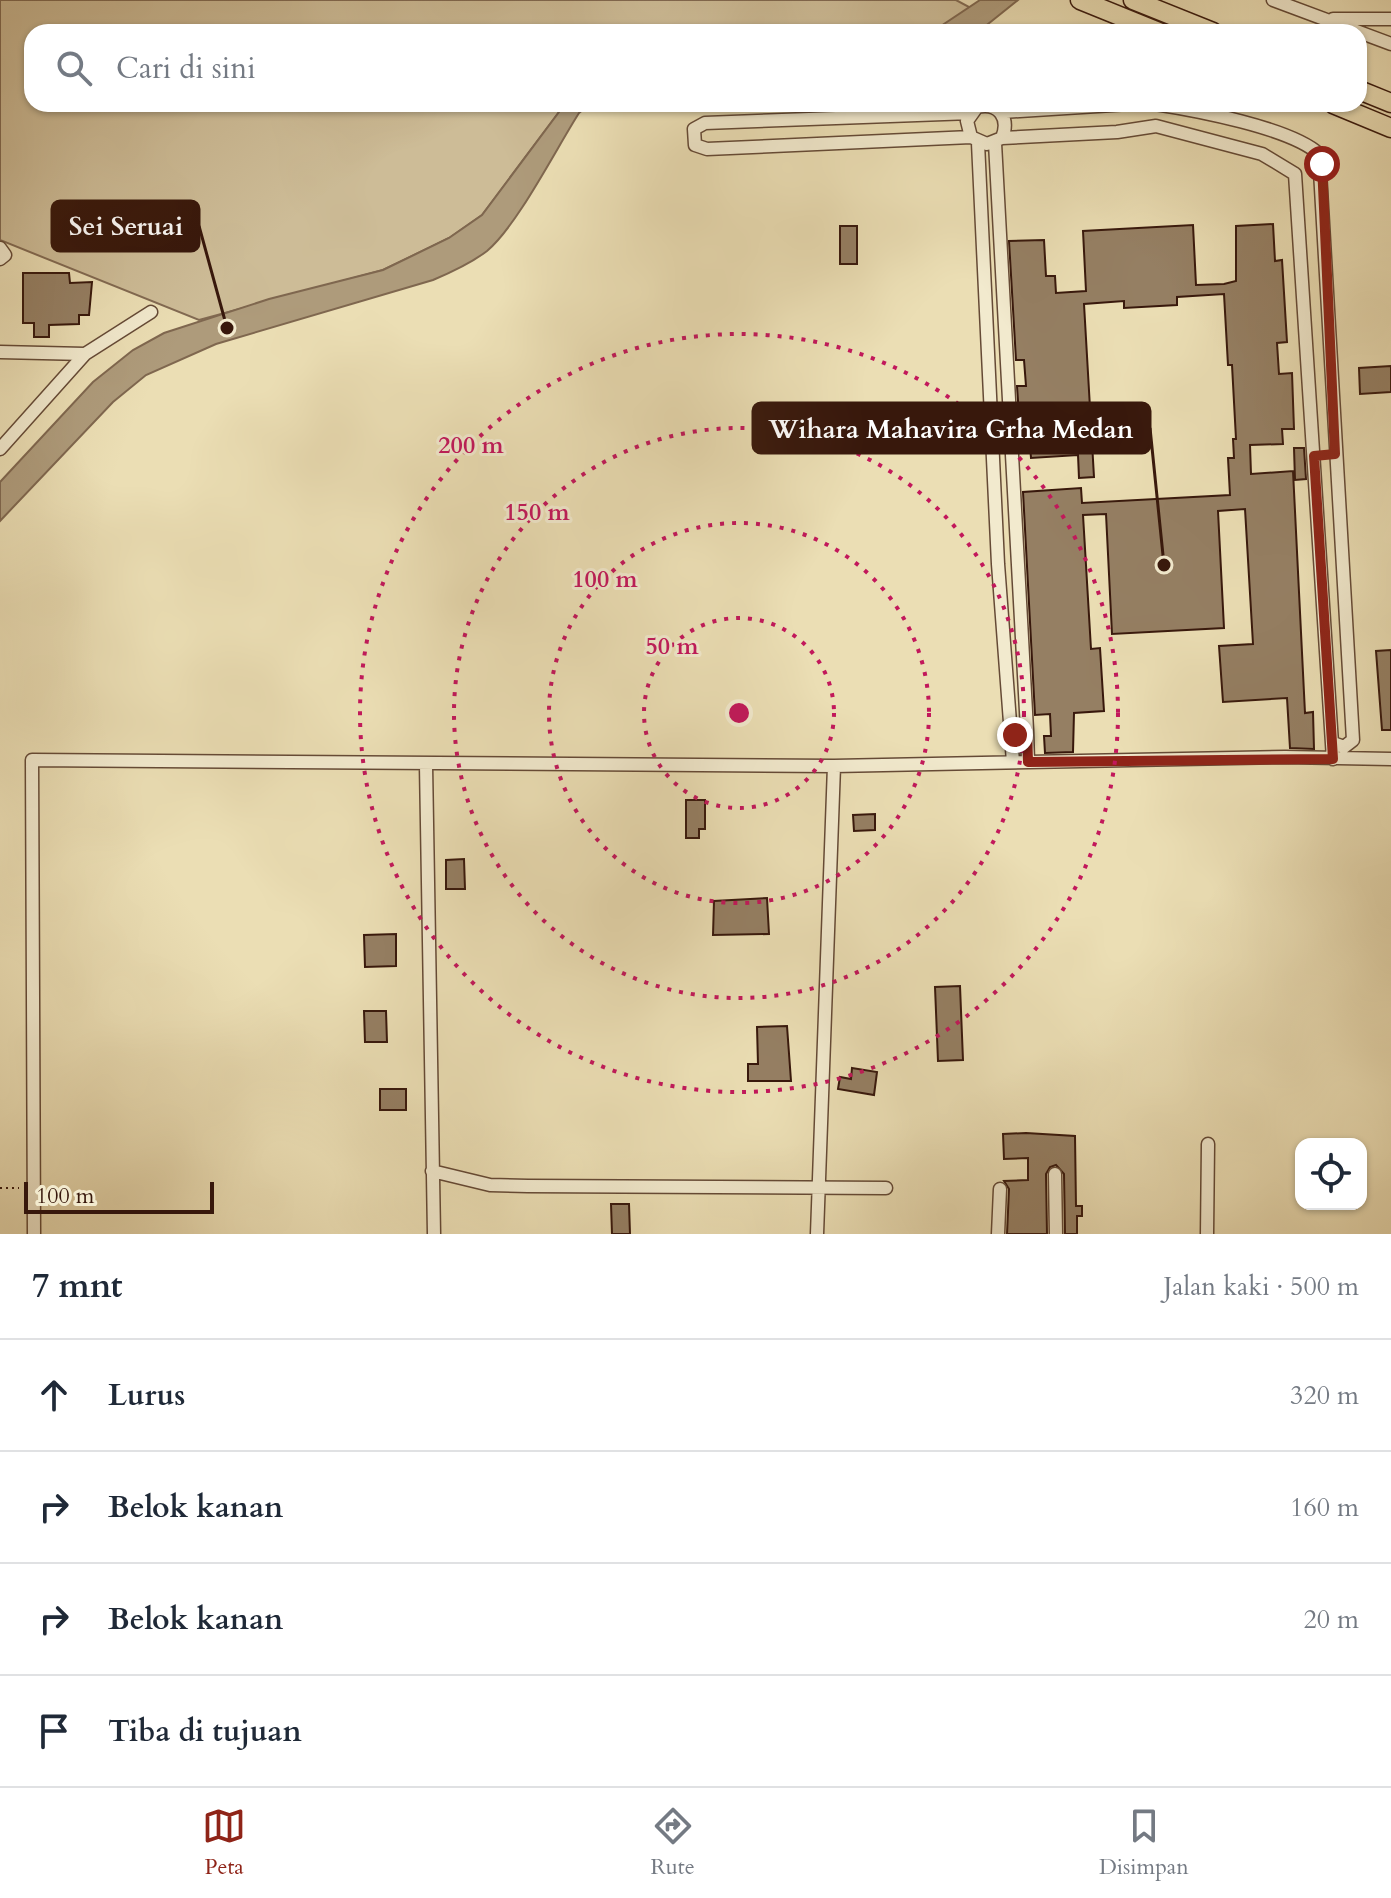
<!DOCTYPE html>
<html lang="id">
<head>
<meta charset="utf-8">
<style>
  :root { --surface:#fff; --page:#f6f6f7; --text:#1f2937; --muted:#747a83; --line:#e0e1e3; --accent:#8f2418 }
  body { margin:0; font-family:Cardo,serif; background:var(--page); color:var(--text) }
  .controls { position:absolute; right:24px; bottom:24px; display:grid; overflow:hidden; border-radius:16px; box-shadow:0 2px 6px #0004 }
  .controls button { width:72px; height:72px; display:grid; place-items:center; padding:0; border:0; border-bottom:2px solid var(--line); background:var(--surface); color:var(--text); font:40px sans-serif }
  .scale { position:absolute; left:24px; bottom:20px; width:190px; box-sizing:border-box; padding-left:8px; border:4px solid #38180c; border-top:0; font-size:22px; line-height:28px; white-space:nowrap; color:#38180c; -webkit-text-stroke:6px #f2eace; paint-order:stroke }
  .stop { position:absolute; width:24px; height:24px; margin:-18px; border:6px solid #8f2418; border-radius:50%; background:#fff }
  .stop.end { background:#8f2418; border-color:#fff; box-shadow:0 2px 8px #0008 }
  .list { margin:0; padding:0; list-style:none }
  h2 { display:flex; justify-content:space-between; align-items:center; height:104px; margin:0; padding:0 32px; font-size:34px }
  h2 small { font-size:26px; font-weight:400; color:var(--muted) }
  .list li { display:grid; grid-template-columns:52px 1fr auto; gap:24px; align-items:center; box-sizing:border-box; height:112px; padding:0 32px; border-top:2px solid var(--line) }
  .list b { display:block; font-size:30px; white-space:nowrap }
  .list em { font-size:26px; font-style:normal; color:var(--muted) }
  .icon { flex:none; width:44px; height:44px; fill:none; stroke:currentColor; stroke-width:2; stroke-linecap:round; stroke-linejoin:round }
  .map { position:relative; flex:none; width:1391px; height:1234px; overflow:hidden }
  .search { position:absolute; background:var(--surface); box-shadow:0 2px 6px #0004; left:24px; right:24px; top:24px; height:88px; display:flex; align-items:center; gap:20px; box-sizing:border-box; padding:0 28px; border-radius:24px; color:var(--muted); font-size:30px }
  .sheet { height:552px; background:var(--surface) }
  nav { display:flex; justify-content:space-around; align-items:center; box-sizing:border-box; height:112px; border-top:2px solid var(--line); background:var(--surface); font-size:22px; color:var(--muted) }
  nav a { display:grid; justify-items:center; gap:4px }
  nav .on { color:var(--accent) }
  .map>svg:first-child { display:block }
  .green { fill:#cdbc97; stroke:#826a52; stroke-width:2 }
  .water { fill:#ae9b7b; stroke:#7f674f; stroke-width:2 }
  .building { fill:#957f63; stroke:#38180c; stroke-width:2 }
  .lines { fill:none; stroke-linecap:round; stroke-linejoin:round }
  .minor-casing { stroke:#654a36; stroke-width:15 }
  .highway-casing { stroke:#38180c; stroke-width:21 }
  .path { stroke:#38180c; stroke-width:2; stroke-dasharray:2 4; stroke-linecap:butt }
  .minor { stroke:#f2eace; stroke-width:12 }
  .highway { stroke:#ebdeb4; stroke-width:18 }
  .route { stroke:#8f2418; stroke-width:10 }
  .ring { fill:none; stroke:#c2185b; stroke-width:4; stroke-dasharray:4 8 }
  .centre { fill:#c2185b; stroke:#f2eace; stroke-width:4 }
  .ring-label { font-size:24px; text-anchor:middle; font-weight:bold; fill:#c2185b; stroke:#f2eace; stroke-width:6; stroke-linejoin:round; paint-order:stroke }
  .leader { fill:none; stroke:#38180c; stroke-width:3 }
  .callout-dot { fill:#38180c; stroke:#f2eace; stroke-width:3 }
  .callout { fill:#38180c; stroke:#38180c; stroke-width:3 }
  .callout-label { font-size:26px; text-anchor:middle; font-weight:bold; fill:#fff }
</style>
</head>
<body>
<div class="map">
<svg width="1391" height="1234" viewBox="0 0 1391 1234">
  <rect width="100%" height="100%" fill="#ebdeb4"/>
  <filter id="stains"><feTurbulence type="fractalNoise" baseFrequency=".0025" numOctaves="4"/><feColorMatrix values="0 0 0 0 .2 0 0 0 0 .09 0 0 0 0 .02 0 0 0 .5 -.17"/></filter>
  <radialGradient id="worn" r=".72"><stop offset=".6" stop-color="#630" stop-opacity="0"/><stop offset="1" stop-color="#630" stop-opacity=".3"/></radialGradient>
  <path class="green" d="M0,0H956L971,8L932,32H32V104H565L482,215L449,238L383,270L199,320L0,240Z"/>
  <path class="water" d="M980,0H1018L978,32H932Z
    M565,104H590L579,113C556,149 517,226 487,251C470,264 452,272 433,280L216,344L146,375L113,402L0,521V482L93,382L133,350L164,333L269,299L383,270L449,238L482,215Z"/>
  <path class="building" d="M1273,224L1275,261L1282,260L1287,342L1277,343L1279,374L1292,373L1294,429H1282L1283,444L1250,445L1251,474L1293,471L1305,713L1313,712L1314,749L1290,748L1287,698L1223,702L1219,646L1253,644L1245,509L1218,511L1224,628L1112,634L1106,514L1083,515L1091,649L1100,648L1104,711L1074,713L1073,752L1045,753L1044,736H1051L1050,714L1035,715L1023,492L1081,488L1082,503L1230,495L1228,458H1234L1233,439H1236L1232,365H1228L1224,294L1177,297V305L1124,308V301L1084,304L1094,477L1079,478L1078,455L1031,458L1030,446H1021L1017,386H1026L1024,360H1016L1009,241L1044,240L1046,276H1055L1056,293L1086,291L1083,231L1193,225L1196,285L1224,284L1236,281V226Z
    M840,226H857V264H840Z
    M23,273H69L70,283L92,282L89,315H79V324L49,325V337H34V323H23Z
    M1391,366V392L1360,394L1359,368Z
    M1294,448H1304L1306,479L1295,480Z
    M1391,650V730H1382L1376,651Z
    M686,800H705V829H699V838H686Z
    M875,814V830L854,831L853,815Z
    M464,859L465,889H446V860Z
    M767,898L769,934L713,935L714,901Z
    M396,934V966L365,967L364,935Z
    M960,986L963,1060L938,1061L935,987Z
    M364,1011H386L387,1042H365Z
    M787,1026L791,1081H748V1064H758L757,1027Z
    M852,1068L877,1072L874,1095L838,1089L840,1077L851,1079Z
    M380,1089H406V1110H380Z
    M1026,1133L1075,1136L1076,1206H1082V1216H1077V1234H1065L1064,1174L1056,1165L1050,1167L1046,1174L1047,1234H1007L1009,1189L1004,1181L1028,1180V1158L1004,1159L1003,1134Z
    M611,1204H629L630,1234H612Z"/>
  <g class="lines">
    <defs>
      <path id="minor" d="M1273,0L1391,44
        M1333,19H1391
        M1155,104C1195,110 1291,128 1319,154L1353,740L1344,747L1333,743
        M1002,112L1129,104
        M971,113L705,123L694,129L695,145L707,149L971,137L987,144L1002,138C1010,118 999,102 977,107L967,121L971,137
        M1002,138L1117,132L1156,126L1262,154L1295,174L1333,759
        M978,143L998,564L1013,762
        M995,143L1027,730L1020,735L1011,731
        M0,248L5,255L0,259
        M0,352L85,354
        M0,449L85,354L151,312
        M1027,730L1028,762
        M426,765L434,1234
        M432,1171L490,1185L528,1186L886,1188
        M1055,1174L1056,1234
        M34,1234L32,760L834,766L1285,757L1391,759
        M817,1234L834,766
        M998,1234L1000,1189
        M1207,1234L1208,1144"/>
      <path id="highway" d="M1080,0L1159,32
        M1133,0L1213,32
        M1359,90L1391,103
        M1333,104L1391,128"/>
    </defs>
    <use href="#minor" class="minor-casing"/>
    <use href="#highway" class="highway-casing"/>
    <path class="path" d="M0,1188H19"/>
    <use href="#minor" class="minor"/>
    <use href="#highway" class="highway"/>
  </g>
  <g class="lines">
    <path class="route" d="M1015,735L1027,730L1028,762L1333,759L1314,456L1335,454L1322,164"/>
  </g>
  <g class="ring">
    <circle cx="739" cy="713" r="95"/>
    <circle cx="739" cy="713" r="190"/>
    <circle cx="739" cy="713" r="285"/>
    <circle cx="739" cy="713" r="379"/>
  </g>
  <circle cx="739" cy="713" r="12" class="centre"/>
  <g class="ring-label">
    <text x="471" y="453">200 m</text>
    <text x="537" y="520">150 m</text>
    <text x="605" y="587">100 m</text>
    <text x="672" y="654">50 m</text>
  </g>
  <path class="leader" d="M227 328L199 226M1164 565L1150 428"/>
  <g class="callout-dot">
    <circle cx="227" cy="328" r="8"/>
    <circle cx="1164" cy="565" r="8"/>
  </g>
  <g class="callout">
    <rect x="52" y="201" width="147" height="50" rx="8"/>
    <rect x="753" y="403" width="397" height="50" rx="8"/>
  </g>
  <g class="callout-label">
    <text x="126" y="235">Sei Seruai</text>
    <text x="951" y="438">Wihara Mahavira Grha Medan</text>
  </g>
  <rect width="100%" height="100%" filter="url(#stains)"/>
  <rect width="100%" height="100%" fill="url(#worn)"/>
</svg>
<div class="controls">
<button><svg class="icon" aria-label="locate" viewBox="0 0 24 24"><circle cx="12" cy="12" r="6"/><path d="M12 2v4M12 18v4M2 12h4M18 12h4"/></svg></button>
</div>
<div class="scale">100 m</div>
<div class="stop" style="left:1322px;top:164px"></div>
<div class="stop end" style="left:1015px;top:735px"></div>
<div class="search"><svg class="icon" aria-label="search" viewBox="0 0 24 24"><circle cx="10" cy="10" r="6"/><path d="M15 15l6 6"/></svg>Cari di sini</div>
</div>
<section class="sheet">
<h2>7 mnt<small>Jalan kaki · 500 m</small></h2>
<ul class="list">
<li><svg class="icon" aria-label="ahead" viewBox="0 0 24 24"><path d="M12 20V5M6 11l6-6 6 6"/></svg><div><b>Lurus</b></div><em>320 m</em></li>
<li><svg class="icon" aria-label="right" viewBox="0 0 24 24"><path d="M7 20v-9h11M14 6l5 5-5 5"/></svg><div><b>Belok kanan</b></div><em>160 m</em></li>
<li><svg class="icon" aria-label="right" viewBox="0 0 24 24"><path d="M7 20v-9h11M14 6l5 5-5 5"/></svg><div><b>Belok kanan</b></div><em>20 m</em></li>
<li><svg class="icon" aria-label="arrive" viewBox="0 0 24 24"><path d="M6 21V4h12l-3 4 3 4H6"/></svg><div><b>Tiba di tujuan</b></div></li>
</ul>
</section>
<nav>
<a class="on"><svg class="icon" aria-label="map" viewBox="0 0 24 24"><path d="M3 6l6-2 6 2 6-2v14l-6 2-6-2-6 2zM9 4v14M15 6v14"/></svg>Peta</a>
<a><svg class="icon" aria-label="directions" viewBox="0 0 24 24"><path d="M12 3l9 9-9 9-9-9zM9 14v-3h6M13 9l2 2-2 2"/></svg>Rute</a>
<a><svg class="icon" aria-label="saved" viewBox="0 0 24 24"><path d="M7 4h10v16l-5-4-5 4z"/></svg>Disimpan</a>
</nav>
</body>
</html>
